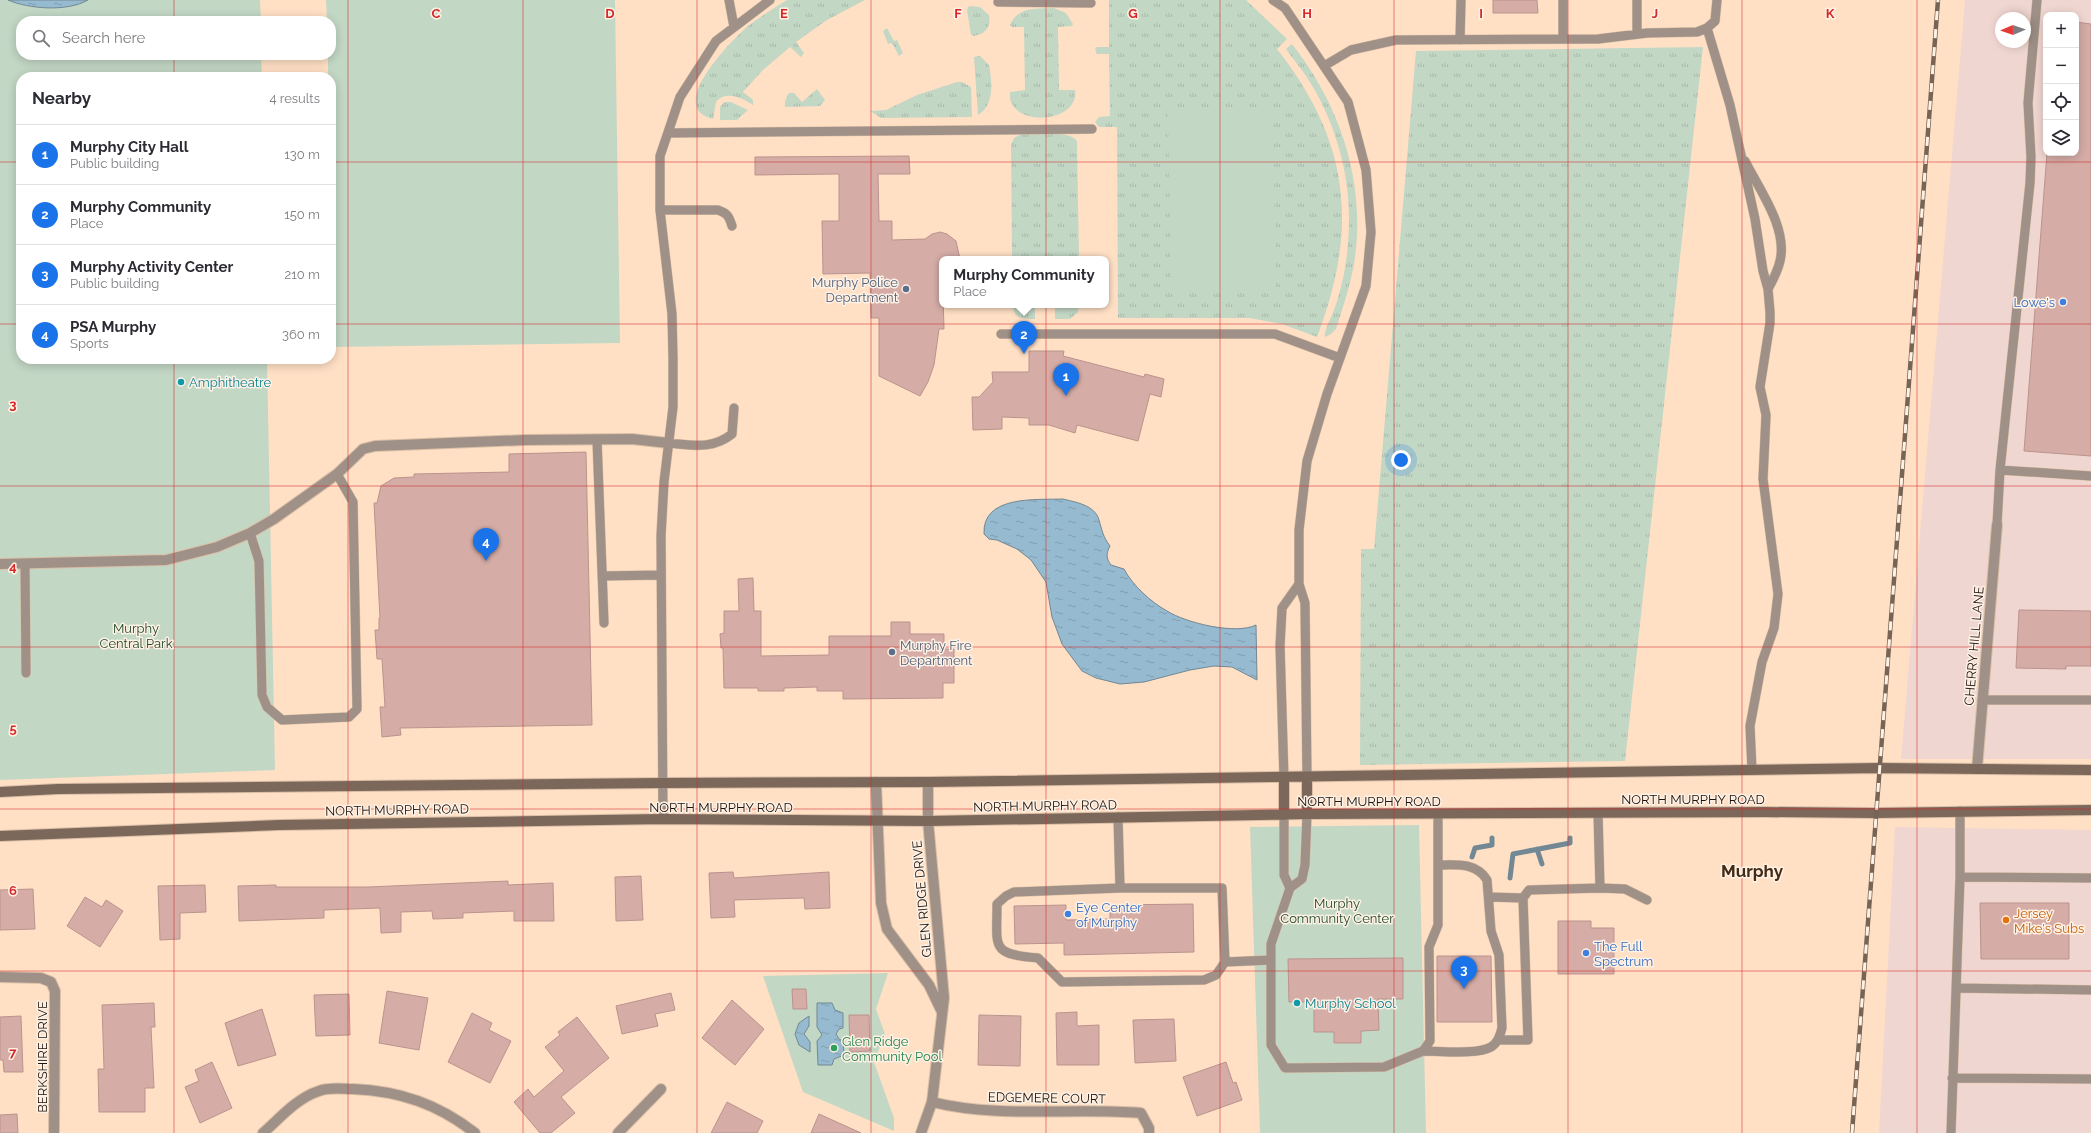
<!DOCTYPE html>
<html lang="en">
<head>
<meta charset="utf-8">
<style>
  :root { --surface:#fff; --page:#f2f2f3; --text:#2b2b33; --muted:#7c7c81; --line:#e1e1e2; --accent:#1a73e8 }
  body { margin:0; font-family:Raleway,sans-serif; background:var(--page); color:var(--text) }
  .controls { position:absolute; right:12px; top:12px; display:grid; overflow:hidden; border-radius:8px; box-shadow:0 2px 10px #0003 }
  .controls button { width:36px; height:36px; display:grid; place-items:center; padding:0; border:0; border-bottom:1px solid var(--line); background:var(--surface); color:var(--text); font:20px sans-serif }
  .compass { position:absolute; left:1995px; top:12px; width:36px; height:36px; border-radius:50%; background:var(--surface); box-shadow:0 2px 10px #0003; rotate:268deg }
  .you { position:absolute; left:1401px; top:460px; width:14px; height:14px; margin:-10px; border:3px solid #fff; border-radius:50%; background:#1a73e8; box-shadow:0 0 0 6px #1a73e833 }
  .badge { display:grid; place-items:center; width:26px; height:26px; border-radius:50%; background:var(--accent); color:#fff; font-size:13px; font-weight:700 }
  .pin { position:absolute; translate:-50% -33px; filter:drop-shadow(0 1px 2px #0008) }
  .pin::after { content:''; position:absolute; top:21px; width:14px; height:12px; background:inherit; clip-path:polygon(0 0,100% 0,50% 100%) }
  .popup { position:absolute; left:939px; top:256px; width:170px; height:52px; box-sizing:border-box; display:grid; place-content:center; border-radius:8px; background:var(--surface); filter:drop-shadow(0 1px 3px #0005); font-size:13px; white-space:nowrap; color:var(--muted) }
  .popup b { font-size:15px; color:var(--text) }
  .popup::after { content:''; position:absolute; left:50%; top:100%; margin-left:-8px; border:8px solid transparent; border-top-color:var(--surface) }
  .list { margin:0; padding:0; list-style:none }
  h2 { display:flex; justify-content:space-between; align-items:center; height:52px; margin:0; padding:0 16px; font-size:17px }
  h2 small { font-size:13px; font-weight:400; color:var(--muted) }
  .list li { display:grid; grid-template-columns:26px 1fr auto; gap:12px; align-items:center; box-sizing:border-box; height:60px; padding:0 16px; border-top:1px solid var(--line) }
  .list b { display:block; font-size:15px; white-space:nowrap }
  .list p { margin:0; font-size:13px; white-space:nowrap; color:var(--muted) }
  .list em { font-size:13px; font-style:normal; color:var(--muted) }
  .icon { flex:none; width:22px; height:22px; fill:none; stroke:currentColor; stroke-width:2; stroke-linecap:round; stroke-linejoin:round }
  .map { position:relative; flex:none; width:2091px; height:1133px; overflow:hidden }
  .search { position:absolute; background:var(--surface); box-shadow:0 2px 10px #0003; left:16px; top:16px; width:320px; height:44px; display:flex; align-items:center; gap:10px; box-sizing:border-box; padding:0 14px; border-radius:16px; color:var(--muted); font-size:15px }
  .panel { position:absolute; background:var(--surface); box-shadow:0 2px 10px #0003; left:16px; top:72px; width:320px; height:292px; border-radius:16px }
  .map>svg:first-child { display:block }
  .commercial { fill:#f0d6d0; fill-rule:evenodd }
  .grass { fill:url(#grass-tufts) }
  .green { fill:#c3d7c5 }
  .water { fill:url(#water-ripples); stroke:#728894 }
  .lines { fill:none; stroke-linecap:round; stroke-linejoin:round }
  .stream { stroke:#728894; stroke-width:5 }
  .building { fill:#d5aca6; stroke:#bb938d }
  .service-casing { stroke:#dbbfa7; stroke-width:10 }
  .minor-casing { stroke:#dbbfa7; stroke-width:12 }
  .tertiary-casing { stroke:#dbbfa7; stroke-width:12 }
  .secondary-casing { stroke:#dbbfa7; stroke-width:12 }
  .service { stroke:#9f9187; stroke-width:9 }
  .minor { stroke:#9f9187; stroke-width:10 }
  .tertiary { stroke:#9f9187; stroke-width:10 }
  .secondary { stroke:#7c685a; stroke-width:10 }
  .rail-casing { stroke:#776454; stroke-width:4.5 }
  .rail { stroke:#fef1e6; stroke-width:3; stroke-dasharray:9; stroke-linecap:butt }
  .grid { fill:none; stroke:#d62828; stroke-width:1; stroke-opacity:0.55 }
  .service-dot { fill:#5c6f8a; stroke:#fef1e6; stroke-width:1.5 }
  .shop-dot { fill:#3f7fe0; stroke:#fef1e6; stroke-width:1.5 }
  .culture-dot { fill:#0f9aa8; stroke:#fef1e6; stroke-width:1.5 }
  .food-dot { fill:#e8710a; stroke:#fef1e6; stroke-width:1.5 }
  .leisure-dot { fill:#2e9e5b; stroke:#fef1e6; stroke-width:1.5 }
  .labels { text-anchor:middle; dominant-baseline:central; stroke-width:3; stroke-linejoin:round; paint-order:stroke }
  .service-label { font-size:13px; fill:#4e5e75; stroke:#fef1e6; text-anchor:end }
  .shop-label { font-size:13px; fill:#366cbe; stroke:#fef1e6; text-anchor:start }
  .culture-label { font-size:13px; fill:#0d838f; stroke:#fef1e6; text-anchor:start }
  .park-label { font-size:13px; fill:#204b26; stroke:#fef1e6 }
  .street-label { font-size:13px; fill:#1e130a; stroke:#fef1e6 }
  .food-label { font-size:13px; fill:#c56008; stroke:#fef1e6; text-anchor:start }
  .leisure-label { font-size:13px; fill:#27864d; stroke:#fef1e6; text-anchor:start }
  .district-label { font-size:17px; font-weight:bold; fill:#422b15; stroke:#fef1e6 }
  .grid-label { font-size:13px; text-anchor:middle; font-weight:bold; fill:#d62828; stroke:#fef1e6; stroke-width:3; stroke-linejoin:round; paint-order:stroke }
</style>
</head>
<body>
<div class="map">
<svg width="2091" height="1133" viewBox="0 0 2091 1133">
  <defs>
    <pattern id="grass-tufts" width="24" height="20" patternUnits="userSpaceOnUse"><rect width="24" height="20" fill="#c3d7c5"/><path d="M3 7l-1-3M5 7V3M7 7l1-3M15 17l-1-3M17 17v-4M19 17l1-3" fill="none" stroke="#a7b8a8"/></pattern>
    <pattern id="water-ripples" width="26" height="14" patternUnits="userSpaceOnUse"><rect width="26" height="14" fill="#96bacf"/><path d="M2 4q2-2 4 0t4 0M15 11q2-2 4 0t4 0" fill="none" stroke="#819fb0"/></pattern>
  </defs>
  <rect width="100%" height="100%" fill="#ffe0c5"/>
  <path class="commercial" d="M1965,0H2091V759H1901ZM2046,15H2076V153H2046ZM2001,18H2025V42H2001Z
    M1895,827L2091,830V1133H1879Z"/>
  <path class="grass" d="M787,0H865L827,20L796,42L804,53L801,57L790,47L763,70L743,92L753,100V105C742,98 726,90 716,102L713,119C664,108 732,40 748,26C760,17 774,8 787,0Z
    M1109,0H1246L1287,39L1277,49C1350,142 1359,227 1317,337L1282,324L1249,318H1118L1117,127H1099L1095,122L1099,117L1110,116L1109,54H1097L1095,49L1097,47H1109Z
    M969,6L980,7L989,15C991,27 986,34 974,36L971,35L967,10Z
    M1054,8L1066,13L1073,24L1072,26L1058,27L1059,90H1075C1080,125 1006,128 1010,92L1025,90L1024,27H1012L1010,25C1018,6 1037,9 1054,8Z
    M887,28L894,41L897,40L903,53L899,56L892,43L888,44L883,31Z
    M1292,44C1341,106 1367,185 1354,264C1350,287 1343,307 1336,329L1331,334L1325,337C1323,333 1332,316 1334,310C1345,280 1349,248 1349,217C1349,169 1333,116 1306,76C1300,67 1292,58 1286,49Z
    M1703,47L1625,761L1360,765L1361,549H1374L1416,51Z
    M980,56L989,65C992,81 995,105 978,115L974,57Z
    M957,82H962L971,87L972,117L881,118L870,111L886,110L917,95Z
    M817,89L825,100L820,106L785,107V101L789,93H794L802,102Z
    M724,102H731L748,110L737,120H720V107Z
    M1021,134C1035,134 1069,130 1077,141L1079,259H1012L1011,145L1014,138Z
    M1013,305H1035V319C1023,319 1013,319 1013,305Z
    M1055,305H1079L1078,312L1070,319H1055Z"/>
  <path class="green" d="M0,0H260L261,21H21V55H261L262,77H21V359H267L275,770L0,780Z
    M326,0H615L620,343L334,347L331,214V77H328V55H331V21H327Z
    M1273,110L1276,290L1171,292L1168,112Z
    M1419,825L1426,1133H1260L1250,827Z
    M888,973L876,1009L885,1034L874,1062L894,1118V1131L803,1092L763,976Z"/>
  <path class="water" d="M8,0H88C67,12 29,9 8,0Z
    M1063,499C1075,502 1095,505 1099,520C1102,530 1103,537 1110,546C1106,554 1106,558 1111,565L1124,569C1133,586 1151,602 1167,611C1186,623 1236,635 1256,625L1257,680L1232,667L1214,666L1190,670L1144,682L1120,684L1096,678L1082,671L1062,644L1052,617L1046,582L1031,560L1017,549L997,540L989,539L984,534C982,495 1036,500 1063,499Z
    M817,1003H832L835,1010L843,1013V1028L839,1029L836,1034L839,1039L843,1041L844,1055L834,1059L832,1065H818L817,1041L822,1035L817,1027Z
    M809,1016V1026L804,1034L810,1042V1052L799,1045L795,1034L799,1023Z"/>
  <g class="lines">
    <path class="stream" d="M1537,849L1542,864
      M1472,857L1475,848L1492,845V838
      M1510,878L1513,854L1570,843V838"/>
  </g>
  <path class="building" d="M1493,0H1537L1538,13H1493Z
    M2076,22L2091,24V456L2024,451L2047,153H2076Z
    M909,156L910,174H878L879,221H892V240L925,239L932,234L940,232L947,234L956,241L960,259H942L944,329H939L934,365L928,382L920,396L879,376V318H871L870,273L823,274L822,221H839V174L755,175V157Z
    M1029,351H1064L1063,356L1144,377L1145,374L1164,379L1161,397L1150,394L1138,441L1077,425L1075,433L1049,425H1029V418L1002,417V429L973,430L972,397H979L993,382L992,372H1029Z
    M586,452L592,725L400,728L401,735L382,737L380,707H385L382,659H377L375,630H379V618H380L374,503H377L381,486L394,478L414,477V474L509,472V454Z
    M753,578L754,611H761V656L829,655V636H891V622H910V634H944V649H954V683H943V698L843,699V691H817V687L784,688V691H758V688H724L723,648H721L720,634L724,633V611H739L738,579Z
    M2019,610L2091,611V666H2066V669L2016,668Z
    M733,872L734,878L829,872L830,908L805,909L804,898L734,900L735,917L711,918L709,873Z
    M641,876L643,920L616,921L615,877Z
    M508,881V885L553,883L554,921H514V911L463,913V918L433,919L432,911L401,912V932L381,933L380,908L324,910V918L239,921L238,886L276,885V887H368Z
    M205,885L206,912L180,913V939L160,940L158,886Z
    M33,889L35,929L0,930V890Z
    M85,897L102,907L106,900L123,911L100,947L67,926Z
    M1980,903H2069V959H1981Z
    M1193,904L1194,952L1064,955V943L1015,944L1014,906L1066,905V920L1110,919V905Z
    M1558,921H1591V928H1614V974H1558Z
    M1437,956H1491L1492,1022H1437Z
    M1403,958V999H1378L1379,1030L1361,1031V1043H1334V1032H1314V1002H1289L1288,959Z
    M792,989H806L807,1009H793Z
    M387,991L428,998L419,1050L379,1043Z
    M671,993L675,1010L655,1014L658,1026L622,1034L616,1006Z
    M349,994L350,1035L316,1036L314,995Z
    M732,1000L764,1029L735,1065L702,1038Z
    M154,1003L155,1027H151L154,1088H145V1112H99L98,1069H104L102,1005Z
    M262,1009L276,1055L238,1066L225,1023Z
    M1077,1012V1026L1099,1025V1065H1057L1056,1013Z
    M472,1013L492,1023L489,1030L511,1041L490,1083L448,1062Z
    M849,1015H869L870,1051L850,1052Z
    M979,1015L1021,1016L1020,1066L978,1065Z
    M21,1016L23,1072H4L3,1060H0V1017Z
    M577,1017L609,1058L561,1097L575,1113L551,1133H540L514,1102L528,1089L534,1097L564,1071L545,1047L560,1035L558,1032Z
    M1174,1019L1176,1061L1135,1063L1133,1020Z
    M212,1062L232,1108L200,1123L185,1087L199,1081L195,1070Z
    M1226,1062L1233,1083L1236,1082L1242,1100L1197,1116L1183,1077Z
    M727,1102L763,1121L757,1133H711Z
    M17,1114L18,1133H0V1115Z
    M819,1114L861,1133H811Z"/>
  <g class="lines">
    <defs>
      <path id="service" d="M729,0L734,27
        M1273,0L1285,8L1348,102L1366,170L1371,232L1366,286L1327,394L1307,461L1299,530V584L1305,603L1307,778
        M1563,0V39
        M1637,0V34
        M998,2L1091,3
        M1707,28L1730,105L1755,219L1763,271L1768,289L1770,312V323L1760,387L1766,415L1763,479L1778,594L1774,628L1762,662L1750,726L1752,770
        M1460,40L1461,0
        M1324,66L1351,50L1396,40L1598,39L1647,33L1697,32L1707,28L1715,21L1717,0
        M668,133L1092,129
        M1745,161C1759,189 1788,228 1780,261C1778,270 1773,280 1768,289
        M660,210H718C727,213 729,216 732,226
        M1001,334H1275L1340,358
        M597,440L604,623
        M668,443C692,445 712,450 732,434L734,408
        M2000,470L2030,183L2031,157L2028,103L2037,0
        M1997,525L2000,470L2091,476
        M250,533L259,561L262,695L267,707L282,720L349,717L357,709L353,502L337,474
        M25,564L26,673
        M602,576L661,575
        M1982,700H2091
        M1284,778L1280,646L1282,608L1299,584
        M1307,814L1305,865L1302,879L1290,888L1271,944V1045L1285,1068L1384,1067L1423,1051L1430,1041L1429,947L1438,925V814
        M1284,815V875L1290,888
        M1118,817L1120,888H1222L1225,962L1216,975L1204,980L1062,982L1038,958C990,954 997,948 997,904L1006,896L1014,892L1120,888
        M663,819L661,536L664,482L673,407V358L672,314L660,210V156L680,97L716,41L770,0
        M1960,877L2091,878
        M1600,888L1625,889L1647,900
        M1489,897L1523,898
        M1225,962L1271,960
        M1957,988L2091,990
        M1498,1040H1528L1523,898L1529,890L1600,888L1598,813
        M1423,1051C1441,1051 1477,1055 1491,1047C1498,1043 1500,1035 1502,1028L1499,955L1491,931L1487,880C1476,862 1456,865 1438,865
        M1952,1078L2091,1079
        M1951,1133L1960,877V811"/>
      <path id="minor" d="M0,564L166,560L217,547L250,533L274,519L337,474L363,449L375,446L525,440L632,439L668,443
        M1977,769L1997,525
        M0,977L41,978L51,982L55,991L54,1133
        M932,1102C1001,1119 1072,1107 1141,1113L1149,1128V1133
        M263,1133C280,1118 297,1098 319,1091C329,1087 343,1089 353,1089C400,1091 438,1104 475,1133
        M618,1133L661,1089"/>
      <path id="tertiary" d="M876,782L881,903L887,929L929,985L942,1012
        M921,1133L932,1102L944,998L928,821V782"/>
      <path id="secondary" d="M1284,778V815
        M0,792L58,789L662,783L928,782L1879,768L2091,770
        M1307,814V778
        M0,836L279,825L663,819L928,821L1307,814L1766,812L1875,813L2091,810"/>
    </defs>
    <use href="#service" class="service-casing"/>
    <use href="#minor" class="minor-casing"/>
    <use href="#tertiary" class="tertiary-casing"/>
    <use href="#secondary" class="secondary-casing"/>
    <use href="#service" class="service"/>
    <use href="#minor" class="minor"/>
    <use href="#tertiary" class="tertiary"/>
    <use href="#secondary" class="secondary"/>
    <defs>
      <path id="rail" d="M1852,1133L1938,0"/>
    </defs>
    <use href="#rail" class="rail-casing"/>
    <use href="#rail" class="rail"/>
  </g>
  <path class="grid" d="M174,0V21M348,0V1133M523,0V1133M697,0V1133M871,0V1133M1046,0V1133M1220,0V1133M1394,0V1133M1568,0V1133M1742,0V1133M1917,0V1133M174,55V77M0,162H21M331,162H2091M0,324H21M331,324H2091M174,359V1133M0,486H2091M0,647H2091M0,809H2091M0,971H2091"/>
  <g class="service-dot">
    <circle cx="906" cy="289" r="4"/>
    <circle cx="892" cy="652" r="4"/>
  </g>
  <g class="shop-dot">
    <circle cx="2063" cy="302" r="4"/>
    <circle cx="1068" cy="914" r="4"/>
    <circle cx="1586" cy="953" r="4"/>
  </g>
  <g class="culture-dot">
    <circle cx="181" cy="382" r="4"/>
    <circle cx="1297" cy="1003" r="4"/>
  </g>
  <circle class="food-dot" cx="2006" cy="920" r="4"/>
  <circle class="leisure-dot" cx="834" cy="1048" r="4"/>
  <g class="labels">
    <g class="service-label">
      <text x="898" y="282">Murphy Police<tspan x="898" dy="15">Department</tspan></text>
      <text x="900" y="645" text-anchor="start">Murphy Fire<tspan x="900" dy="15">Department</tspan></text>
    </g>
    <g class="shop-label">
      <text x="2055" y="302" text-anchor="end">Lowe's</text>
      <text x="1076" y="907">Eye Center<tspan x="1076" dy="15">of Murphy</tspan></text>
      <text x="1594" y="946">The Full<tspan x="1594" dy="15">Spectrum</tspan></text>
    </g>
    <g class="culture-label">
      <text x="189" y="382">Amphitheatre</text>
      <text x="1305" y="1003">Murphy School</text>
    </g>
    <g class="park-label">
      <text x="136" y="628">Murphy<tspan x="136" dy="15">Central Park</tspan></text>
      <text x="1337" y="903">Murphy<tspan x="1337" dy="15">Community Center</tspan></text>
    </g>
    <g class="street-label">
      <text transform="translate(1974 646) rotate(-85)">CHERRY HILL LANE</text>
      <text x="1693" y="799">NORTH MURPHY ROAD</text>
      <text x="1369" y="801">NORTH MURPHY ROAD</text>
      <text transform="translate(1045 806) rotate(-1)">NORTH MURPHY ROAD</text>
      <text x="721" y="807">NORTH MURPHY ROAD</text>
      <text transform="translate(397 810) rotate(-1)">NORTH MURPHY ROAD</text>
      <text transform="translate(922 899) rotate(-95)">GLEN RIDGE DRIVE</text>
      <text transform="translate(42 1057) rotate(-90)">BERKSHIRE DRIVE</text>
      <text transform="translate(1047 1098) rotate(1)">EDGEMERE COURT</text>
    </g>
    <g class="food-label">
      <text x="2014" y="913">Jersey<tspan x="2014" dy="15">Mike's Subs</tspan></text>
    </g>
    <g class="leisure-label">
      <text x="842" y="1041">Glen Ridge<tspan x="842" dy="15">Community Pool</tspan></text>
    </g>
    <g class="district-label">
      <text x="1752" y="871">Murphy</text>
    </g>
  </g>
  <g class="grid-label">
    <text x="436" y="18">C</text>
    <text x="610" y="18">D</text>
    <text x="784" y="18">E</text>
    <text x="958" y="18">F</text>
    <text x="1133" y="18">G</text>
    <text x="1307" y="18">H</text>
    <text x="1481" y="18">I</text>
    <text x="1655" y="18">J</text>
    <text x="1830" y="18">K</text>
    <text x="13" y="409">3</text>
    <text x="13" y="571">4</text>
    <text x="13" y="733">5</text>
    <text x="13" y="895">6</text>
    <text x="13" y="1057">7</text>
  </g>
</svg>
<div class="controls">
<button>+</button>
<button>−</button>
<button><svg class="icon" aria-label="locate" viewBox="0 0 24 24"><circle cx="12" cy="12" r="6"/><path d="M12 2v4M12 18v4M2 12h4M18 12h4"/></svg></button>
<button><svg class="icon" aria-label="layers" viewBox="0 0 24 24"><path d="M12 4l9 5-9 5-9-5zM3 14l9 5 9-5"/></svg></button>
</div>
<svg class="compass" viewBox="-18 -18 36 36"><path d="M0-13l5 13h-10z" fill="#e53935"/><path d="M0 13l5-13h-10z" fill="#7c7c81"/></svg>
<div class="you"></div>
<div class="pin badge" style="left:1066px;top:396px">1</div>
<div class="pin badge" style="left:1024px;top:354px">2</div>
<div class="popup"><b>Murphy Community</b>Place</div>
<div class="pin badge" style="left:1464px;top:989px">3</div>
<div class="pin badge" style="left:486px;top:561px">4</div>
<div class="search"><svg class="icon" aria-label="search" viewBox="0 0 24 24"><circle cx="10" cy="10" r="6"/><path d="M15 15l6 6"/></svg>Search here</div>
<section class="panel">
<h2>Nearby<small>4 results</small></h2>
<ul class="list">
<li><span class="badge">1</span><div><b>Murphy City Hall</b><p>Public building</p></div><em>130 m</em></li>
<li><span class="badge">2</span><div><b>Murphy Community</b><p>Place</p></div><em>150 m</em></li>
<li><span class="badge">3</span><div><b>Murphy Activity Center</b><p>Public building</p></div><em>210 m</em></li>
<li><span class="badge">4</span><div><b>PSA Murphy</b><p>Sports</p></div><em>360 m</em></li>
</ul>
</section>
</div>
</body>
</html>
